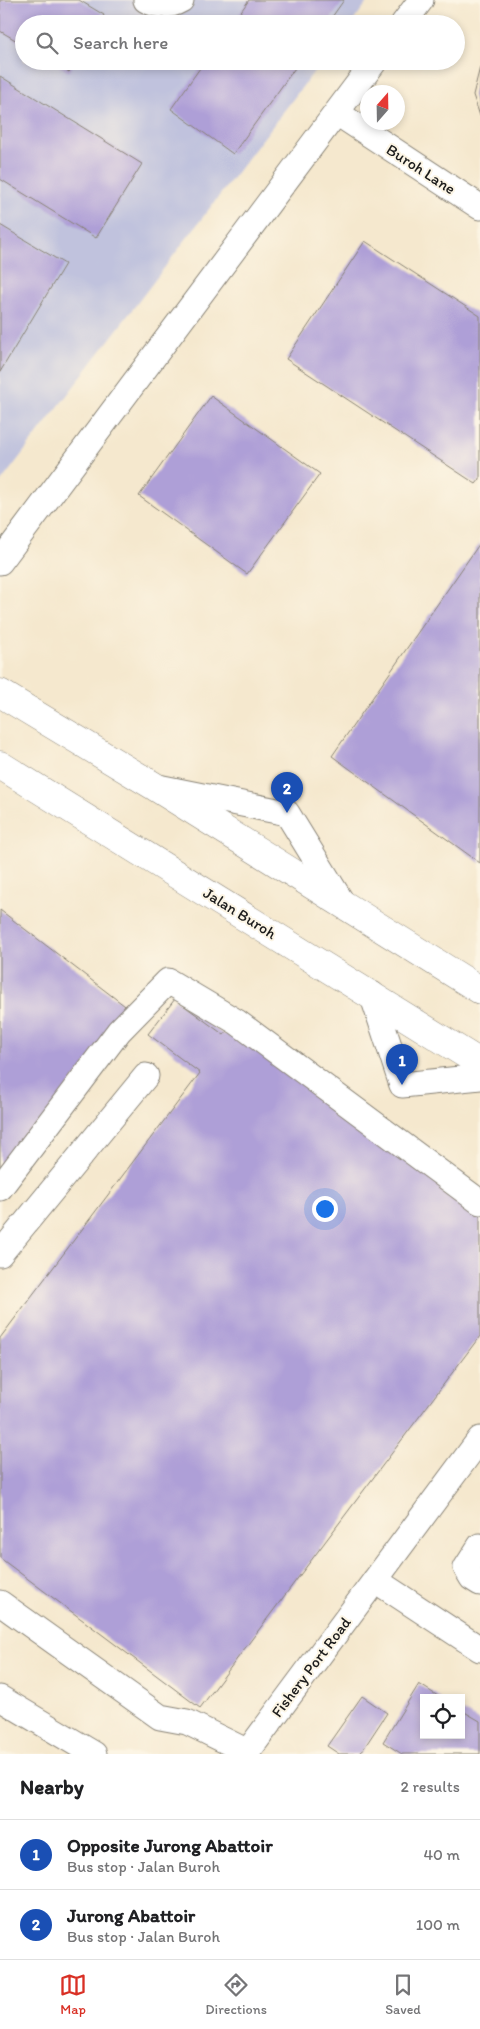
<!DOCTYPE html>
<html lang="en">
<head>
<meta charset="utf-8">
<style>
  :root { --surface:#fff; --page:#f2f2f2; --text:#202124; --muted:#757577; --line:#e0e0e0; --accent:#d93025 }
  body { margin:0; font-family:Itim,sans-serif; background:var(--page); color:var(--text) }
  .controls { position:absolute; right:15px; bottom:15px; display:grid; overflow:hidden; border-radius:0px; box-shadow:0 2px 8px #0003 }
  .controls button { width:45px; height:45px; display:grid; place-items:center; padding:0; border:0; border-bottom:1px solid var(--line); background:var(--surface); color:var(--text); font:25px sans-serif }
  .compass { position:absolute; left:360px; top:85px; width:45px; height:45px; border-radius:50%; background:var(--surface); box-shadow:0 2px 8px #0003; rotate:20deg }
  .you { position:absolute; left:324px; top:1208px; width:18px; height:18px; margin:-12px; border:4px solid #fff; border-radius:50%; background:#1a73e8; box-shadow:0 0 0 8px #1a73e833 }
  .badge { display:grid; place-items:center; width:32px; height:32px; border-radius:50%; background:var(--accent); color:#fff; font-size:16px; font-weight:700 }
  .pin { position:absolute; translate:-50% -41px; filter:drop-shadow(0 1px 2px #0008) }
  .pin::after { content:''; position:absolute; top:26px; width:18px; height:15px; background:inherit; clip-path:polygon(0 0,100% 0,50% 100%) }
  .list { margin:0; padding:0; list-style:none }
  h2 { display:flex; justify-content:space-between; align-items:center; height:65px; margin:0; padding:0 20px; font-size:21px }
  h2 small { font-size:16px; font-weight:400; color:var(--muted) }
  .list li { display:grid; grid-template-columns:32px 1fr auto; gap:15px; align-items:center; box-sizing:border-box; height:70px; padding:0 20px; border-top:1px solid var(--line) }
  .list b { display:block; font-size:19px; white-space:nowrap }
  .list p { margin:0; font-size:16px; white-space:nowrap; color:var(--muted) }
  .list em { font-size:16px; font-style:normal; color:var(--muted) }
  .icon { flex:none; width:28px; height:28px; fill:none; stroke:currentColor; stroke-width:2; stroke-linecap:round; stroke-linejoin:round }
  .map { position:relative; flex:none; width:480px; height:1754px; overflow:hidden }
  .search { position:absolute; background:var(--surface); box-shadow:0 2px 8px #0003; left:15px; right:15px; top:15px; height:55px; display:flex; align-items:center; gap:12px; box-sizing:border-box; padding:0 18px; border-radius:28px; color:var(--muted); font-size:19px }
  .sheet { height:205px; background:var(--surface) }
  nav { display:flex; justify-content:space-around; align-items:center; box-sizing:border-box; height:70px; border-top:1px solid var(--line); background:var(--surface); font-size:14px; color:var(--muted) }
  nav a { display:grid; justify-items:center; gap:2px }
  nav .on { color:var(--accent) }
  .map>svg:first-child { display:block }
  .industrial { fill:#c0c2dd }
  .building { fill:#ae9fd7 }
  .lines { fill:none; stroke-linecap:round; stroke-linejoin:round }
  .minor-casing { stroke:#888275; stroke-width:27 }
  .highway-casing { stroke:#888275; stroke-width:29 }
  .minor { stroke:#fff; stroke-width:25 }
  .highway { stroke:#fff; stroke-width:28 }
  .labels { text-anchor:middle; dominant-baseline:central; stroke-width:4; stroke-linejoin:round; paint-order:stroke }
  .street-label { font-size:16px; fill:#1c1c1c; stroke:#fcf5e5 }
</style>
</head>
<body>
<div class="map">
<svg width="480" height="1754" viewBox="0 0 480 1754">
  <rect width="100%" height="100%" fill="#fcf5e5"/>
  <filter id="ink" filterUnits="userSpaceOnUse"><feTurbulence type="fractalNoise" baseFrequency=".02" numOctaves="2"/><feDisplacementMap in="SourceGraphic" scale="10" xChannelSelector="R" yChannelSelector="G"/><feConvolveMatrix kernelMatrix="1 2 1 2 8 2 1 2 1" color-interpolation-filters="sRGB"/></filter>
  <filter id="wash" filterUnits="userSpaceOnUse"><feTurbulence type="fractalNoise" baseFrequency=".0096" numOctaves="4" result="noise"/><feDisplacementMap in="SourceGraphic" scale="20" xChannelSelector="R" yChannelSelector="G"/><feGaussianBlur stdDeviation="1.12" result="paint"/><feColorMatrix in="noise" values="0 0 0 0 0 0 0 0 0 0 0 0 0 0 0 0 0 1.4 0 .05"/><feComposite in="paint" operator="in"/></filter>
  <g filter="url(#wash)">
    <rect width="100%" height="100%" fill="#f5e8ce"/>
    <path class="industrial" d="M0,0H369L351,24H24V61H322L0,483Z"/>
    <g id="blocks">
      <path class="building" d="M0,0H79L104,15L99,24H24V45L0,31Z
        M249,0H344L327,24H232Z
        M51,61H76L69,72Z
        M205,61H300L233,154L171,109Z
        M480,67V116L473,95Z
        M0,76L142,164L96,238L0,179Z
        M0,225L65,264L0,372Z
        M365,241L480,316V479L476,484L286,359Z
        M211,396L320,474L247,574L139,496Z
        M480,543V863L332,756Z
        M0,910L129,1009L0,1175Z
        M175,999L224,1035L231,1026L480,1212V1336L200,1708L0,1558V1338L200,1073L148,1034Z
        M419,1684L441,1698H424V1735H461V1710L480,1721V1754H402L383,1742Z
        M362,1696L387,1713L360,1754H339L327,1746Z"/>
    </g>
  </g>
  <g filter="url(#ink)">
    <use href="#blocks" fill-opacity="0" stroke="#888275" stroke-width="1"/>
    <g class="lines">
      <defs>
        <path id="minor" d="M146,0C159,7 169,7 181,0
          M403,24L421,0
          M337,113L480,207
          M0,562L375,61
          M158,787L287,813L343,904
          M372,994L402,1085L480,1077
          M0,1188L119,1031L168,981L237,1022L480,1202
          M0,1254L146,1076
          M480,1546L466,1568L472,1578L480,1583
          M375,1580L480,1649
          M0,1603L160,1717L187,1722L248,1752
          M0,1698L94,1754
          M246,1754L480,1439"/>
        <path id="highway" d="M0,693L154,786L480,990
          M0,765L480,1063"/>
      </defs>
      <use href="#minor" class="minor-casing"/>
      <use href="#highway" class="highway-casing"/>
      <use href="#minor" class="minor"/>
      <use href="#highway" class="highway"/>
    </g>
  </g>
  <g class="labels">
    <g class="street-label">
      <text transform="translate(421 169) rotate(33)">Buroh Lane</text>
      <text transform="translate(240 913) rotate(32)">Jalan Buroh</text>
      <text transform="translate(311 1667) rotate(-53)">Fishery Port Road</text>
    </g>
  </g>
</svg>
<div class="controls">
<button><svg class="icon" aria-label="locate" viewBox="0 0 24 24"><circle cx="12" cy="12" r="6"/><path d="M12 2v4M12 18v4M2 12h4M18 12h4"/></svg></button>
</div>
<svg class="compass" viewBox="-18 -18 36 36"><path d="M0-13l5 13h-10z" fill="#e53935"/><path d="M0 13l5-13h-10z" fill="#757577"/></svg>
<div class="you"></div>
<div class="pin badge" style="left:402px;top:1085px;background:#1a4fb4">1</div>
<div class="pin badge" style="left:287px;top:813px;background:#1a4fb4">2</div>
<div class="search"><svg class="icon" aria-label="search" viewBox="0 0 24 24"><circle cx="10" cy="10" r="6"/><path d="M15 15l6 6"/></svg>Search here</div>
</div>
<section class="sheet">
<h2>Nearby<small>2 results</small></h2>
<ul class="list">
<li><span class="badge" style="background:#1a4fb4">1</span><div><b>Opposite Jurong Abattoir</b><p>Bus stop · Jalan Buroh</p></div><em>40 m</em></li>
<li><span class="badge" style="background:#1a4fb4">2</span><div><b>Jurong Abattoir</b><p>Bus stop · Jalan Buroh</p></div><em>100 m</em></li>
</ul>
</section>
<nav>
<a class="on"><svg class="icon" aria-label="map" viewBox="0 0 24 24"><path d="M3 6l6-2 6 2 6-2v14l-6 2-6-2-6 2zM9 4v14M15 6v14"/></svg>Map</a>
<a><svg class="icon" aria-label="directions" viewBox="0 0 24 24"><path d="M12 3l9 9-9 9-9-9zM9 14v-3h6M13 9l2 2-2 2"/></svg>Directions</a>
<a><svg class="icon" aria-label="saved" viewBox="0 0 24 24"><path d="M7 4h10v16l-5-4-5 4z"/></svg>Saved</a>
</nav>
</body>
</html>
